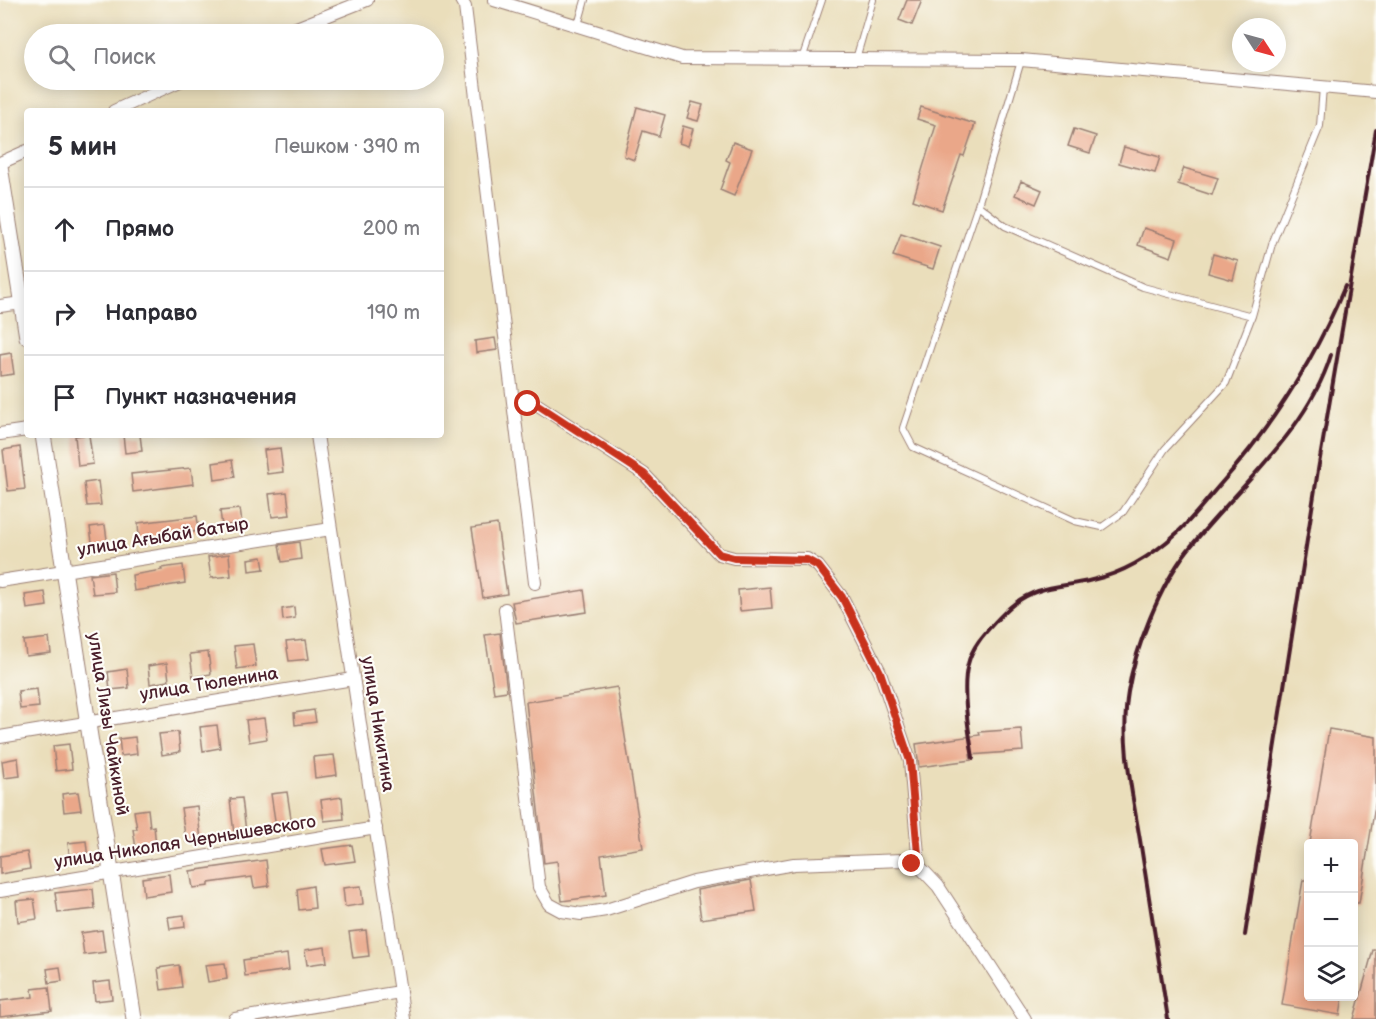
<!DOCTYPE html>
<html lang="ru">
<head>
<meta charset="utf-8">
<style>
  :root { --surface:#fff; --page:#f2f2f3; --text:#2b2b33; --muted:#7c7c81; --line:#e1e1e2 }
  body { margin:0; font-family:"Balsamiq Sans",sans-serif; background:var(--page); color:var(--text) }
  .controls { position:absolute; right:18px; bottom:18px; display:grid; overflow:hidden; border-radius:6px; box-shadow:0 3px 15px #0003 }
  .controls button { width:54px; height:54px; display:grid; place-items:center; padding:0; border:0; border-bottom:2px solid var(--line); background:var(--surface); color:var(--text); font:30px sans-serif }
  .compass { position:absolute; left:1232px; top:18px; width:54px; height:54px; border-radius:50%; background:var(--surface); box-shadow:0 3px 15px #0003; rotate:126deg }
  .stop { position:absolute; width:18px; height:18px; margin:-14px; border:4px solid #c8321e; border-radius:50%; background:#fff }
  .stop.end { background:#c8321e; border-color:#fff; box-shadow:0 2px 6px #0008 }
  .list { margin:0; padding:0; list-style:none }
  h2 { display:flex; justify-content:space-between; align-items:center; height:78px; margin:0; padding:0 24px; font-size:26px }
  h2 small { font-size:20px; font-weight:400; color:var(--muted) }
  .list li { display:grid; grid-template-columns:39px 1fr auto; gap:18px; align-items:center; box-sizing:border-box; height:84px; padding:0 24px; border-top:2px solid var(--line) }
  .list b { display:block; font-size:22px; white-space:nowrap }
  .list em { font-size:20px; font-style:normal; color:var(--muted) }
  .icon { flex:none; width:33px; height:33px; fill:none; stroke:currentColor; stroke-width:2; stroke-linecap:round; stroke-linejoin:round }
  .map { position:relative; flex:none; width:1376px; height:1019px; overflow:hidden }
  .search { position:absolute; background:var(--surface); box-shadow:0 3px 15px #0003; left:24px; top:24px; width:420px; height:66px; display:flex; align-items:center; gap:15px; box-sizing:border-box; padding:0 21px; border-radius:33px; color:var(--muted); font-size:22px }
  .panel { position:absolute; background:var(--surface); box-shadow:0 3px 15px #0003; left:24px; top:108px; width:420px; height:330px; border-radius:6px }
  .map>svg:first-child { display:block }
  .building { fill:#eaa789 }
  .lines { fill:none; stroke-linecap:round; stroke-linejoin:round }
  .service-casing { stroke:#9a7e73; stroke-width:8 }
  .minor-casing { stroke:#9a7e73; stroke-width:14 }
  .tertiary-casing { stroke:#9a7e73; stroke-width:17 }
  .service { stroke:#fff; stroke-width:6 }
  .minor { stroke:#fff; stroke-width:12 }
  .tertiary { stroke:#fff; stroke-width:15 }
  .rail { stroke:#4a1f2b; stroke-width:4 }
  .route { stroke:#c8321e; stroke-width:8 }
  .labels { text-anchor:middle; dominant-baseline:central; stroke-width:4.5; stroke-linejoin:round; paint-order:stroke }
  .street-label { font-size:18px; fill:#4a1f2b; stroke:#fdfcf7 }
</style>
</head>
<body>
<div class="map">
<svg width="1376" height="1019" viewBox="0 0 1376 1019">
  <rect width="100%" height="100%" fill="#fdfcf7"/>
  <filter id="ink" filterUnits="userSpaceOnUse"><feTurbulence type="fractalNoise" baseFrequency=".0167" numOctaves="2"/><feDisplacementMap in="SourceGraphic" scale="12" xChannelSelector="R" yChannelSelector="G"/><feConvolveMatrix kernelMatrix="1 2 1 2 8 2 1 2 1" color-interpolation-filters="sRGB"/></filter>
  <filter id="wash" filterUnits="userSpaceOnUse"><feTurbulence type="fractalNoise" baseFrequency=".008" numOctaves="4" result="noise"/><feDisplacementMap in="SourceGraphic" scale="24" xChannelSelector="R" yChannelSelector="G"/><feGaussianBlur stdDeviation="1.35" result="paint"/><feColorMatrix in="noise" values="0 0 0 0 0 0 0 0 0 0 0 0 0 0 0 0 0 1.4 0 .05"/><feComposite in="paint" operator="in"/></filter>
  <g filter="url(#wash)">
    <rect width="100%" height="100%" fill="#eadebb"/>
    <g id="blocks">
      <path class="building" d="M907,0H922L912,25L899,20Z
        M692,102L703,105L698,121L687,118Z
        M637,107L665,115L659,136L643,131L634,160L624,156Z
        M921,107L975,124L964,156L961,155L942,210L913,200L936,125L917,119Z
        M683,126L693,129L688,146L679,143Z
        M1074,129L1096,136L1090,153L1068,146Z
        M733,142L752,149L734,196L720,190L730,162L726,160Z
        M1124,147L1160,157L1155,173L1119,163Z
        M1184,168L1218,178L1212,195L1178,184Z
        M1021,181L1042,190L1036,204L1015,195Z
        M1144,228L1177,239L1171,257L1138,245Z
        M901,234L940,247L933,269L893,256Z
        M1213,254L1238,261L1233,280L1208,273Z
        M495,338L497,350L476,353L475,341Z
        M11,353L14,374L0,376V355Z
        M83,435H89L93,464L78,466L75,436Z
        M123,435H140L142,451L125,453Z
        M20,447L25,489L8,491L3,450Z
        M280,448L283,472L267,474L264,450Z
        M232,460L235,477L215,480L213,463Z
        M191,468L193,484L133,492L131,474Z
        M98,481L101,505L87,506L84,483Z
        M287,492L290,515L272,517L269,494Z
        M240,509L242,523L222,526L220,511Z
        M197,516L199,531L139,539L138,523Z
        M497,524L507,594L483,598L472,528Z
        M105,525L108,547L93,549L90,527Z
        M299,542L301,559L282,562L279,545Z
        M229,554L231,576L211,578L208,557Z
        M262,557L264,569L249,571L248,559Z
        M183,565L185,583L134,591L132,575L162,570L161,568Z
        M113,572L115,592L93,594L90,575Z
        M770,587L772,608L740,611L738,590Z
        M584,590L587,612L516,623L512,602Z
        M45,592L47,606L27,609L25,595Z
        M294,607L295,618L283,620L282,609Z
        M500,633L507,691L494,693L485,635Z
        M49,638L51,653L26,656L24,641Z
        M306,640L309,659L289,661L286,642Z
        M253,644L256,666L237,669L234,646Z
        M208,652L211,674L193,677L190,654Z
        M167,663L169,681L150,684L148,666Z
        M127,669L129,688L110,690L108,672Z
        M617,687L643,848L601,855L606,895L562,901L557,861L544,863L526,702Z
        M37,689L39,707L20,709L18,691Z
        M314,710L316,722L295,725L294,713Z
        M264,718L267,739L249,742L246,720Z
        M217,725L220,748L203,751L200,727Z
        M1021,729L1023,751L970,755L971,760L919,767L916,744L980,735L979,732Z
        M1329,729L1376,737V800L1359,903H1353V843H1310Z
        M178,732L180,752L162,755L159,734Z
        M135,737L137,754L121,756L119,739Z
        M69,744L72,769L56,771L53,746Z
        M334,755L337,775L315,778L313,757Z
        M18,758L20,776L4,778L2,761Z
        M78,792L81,810L64,812L62,794Z
        M287,792L292,825L276,827L271,794Z
        M342,797L344,819L324,821L321,800Z
        M242,798L246,832L234,834L230,799Z
        M197,806L201,840L186,842L181,808Z
        M148,809L150,827L154,826L156,846L136,849L133,829H137L134,811Z
        M86,841L88,859L70,862L68,843Z
        M352,845L355,861L325,865L322,849Z
        M27,852L30,869L0,874V856Z
        M266,860L269,886L254,888L252,877L209,883V886L193,888L190,871Z
        M169,874L171,892L144,896L142,878Z
        M751,880L756,911L701,919L697,890Z
        M1303,880H1308V996H1343L1340,1015L1282,1005Z
        M313,886L315,908L299,910L297,889Z
        M361,886L363,904L345,907L343,888Z
        M93,889L95,909L58,913L55,893Z
        M34,899L37,919L18,922L16,901Z
        M184,915L185,927L170,929L168,917Z
        M102,930L105,952L84,955L81,933Z
        M366,930L369,956L353,958L349,932Z
        M325,947L327,962L307,965L305,950Z
        M1373,950H1376V1019H1354Z
        M287,954L289,970L245,976L243,960Z
        M225,963L227,979L208,982L205,965Z
        M179,965L182,987L161,990L158,968Z
        M60,967L62,981L49,983L47,969Z
        M110,981L112,999L95,1001L93,983Z
        M49,987L52,1011L0,1017V1001L33,997L32,989Z"/>
    </g>
  </g>
  <g filter="url(#ink)">
    <use href="#blocks" fill-opacity="0" stroke="#9a7e73" stroke-width="1.5"/>
    <g class="lines">
      <defs>
        <path id="service" d="M578,25L585,0
          M802,59L822,0
          M856,59L873,0
          M1021,61L978,205L1005,226L1143,287L1252,316L1272,244L1320,126L1323,87
          M978,205L903,428L913,447L1075,521L1102,527L1123,512L1165,449L1226,383L1252,316"/>
        <path id="minor" d="M461,0L465,7L535,583
          M494,0L682,58L1021,60L1376,92
          M281,34L367,0
          M114,111L182,80
          M0,163L27,151
          M0,306L22,303
          M514,406L528,403L538,405L644,474L719,554L734,558L807,559L818,566L842,597L880,672L910,761L919,866
          M0,434L27,430
          M317,435L404,1019
          M0,581L331,529
          M505,609L539,887L549,904L562,911L581,914L606,910L694,882L794,864L903,860L919,866L938,886L1025,1019
          M0,737L353,679
          M0,891L376,828
          M235,1019L400,992"/>
        <path id="tertiary" d="M0,166L27,337
          M43,435L134,1019"/>
      </defs>
      <use href="#service" class="service-casing"/>
      <use href="#minor" class="minor-casing"/>
      <use href="#tertiary" class="tertiary-casing"/>
      <use href="#service" class="service"/>
      <use href="#minor" class="minor"/>
      <use href="#tertiary" class="tertiary"/>
      <path class="rail" d="M973,758C969,733 961,688 968,664C972,647 984,634 995,622C1008,608 1020,597 1038,591C1056,585 1074,585 1092,580C1125,573 1153,555 1178,532C1192,519 1204,503 1217,488C1271,428 1314,361 1345,286
        M1245,935L1318,470L1376,130
        M1168,1019C1159,959 1149,900 1140,840C1132,792 1120,740 1128,692C1135,648 1160,586 1187,551C1236,489 1307,432 1331,355"/>
    </g>
  </g>
  <g class="lines" filter="url(#ink)">
    <path class="route" d="M528,404L538,405L644,474L719,554L734,558L807,560L818,566L842,597L880,672L910,761L919,866L912,864"/>
  </g>
  <g class="labels">
    <g class="street-label">
      <text transform="translate(163 537) rotate(-9)">улица Ағыбай батыр</text>
      <text transform="translate(209 684) rotate(-9)">улица Тюленина</text>
      <text transform="translate(108 724) rotate(81)">улица Лизы Чайкиной</text>
      <text transform="translate(378 724) rotate(81)">улица Никитина</text>
      <text transform="translate(185 842) rotate(-9)">улица Николая Чернышевского</text>
    </g>
  </g>
</svg>
<div class="controls">
<button>+</button>
<button>−</button>
<button><svg class="icon" aria-label="layers" viewBox="0 0 24 24"><path d="M12 4l9 5-9 5-9-5zM3 14l9 5 9-5"/></svg></button>
</div>
<svg class="compass" viewBox="-18 -18 36 36"><path d="M0-13l5 13h-10z" fill="#e53935"/><path d="M0 13l5-13h-10z" fill="#7c7c81"/></svg>
<div class="stop" style="left:528px;top:404px"></div>
<div class="stop end" style="left:912px;top:864px"></div>
<div class="search"><svg class="icon" aria-label="search" viewBox="0 0 24 24"><circle cx="10" cy="10" r="6"/><path d="M15 15l6 6"/></svg>Поиск</div>
<section class="panel">
<h2>5 мин<small>Пешком · 390 m</small></h2>
<ul class="list">
<li><svg class="icon" aria-label="ahead" viewBox="0 0 24 24"><path d="M12 20V5M6 11l6-6 6 6"/></svg><div><b>Прямо</b></div><em>200 m</em></li>
<li><svg class="icon" aria-label="right" viewBox="0 0 24 24"><path d="M7 20v-9h11M14 6l5 5-5 5"/></svg><div><b>Направо</b></div><em>190 m</em></li>
<li><svg class="icon" aria-label="arrive" viewBox="0 0 24 24"><path d="M6 21V4h12l-3 4 3 4H6"/></svg><div><b>Пункт назначения</b></div></li>
</ul>
</section>
</div>
</body>
</html>
